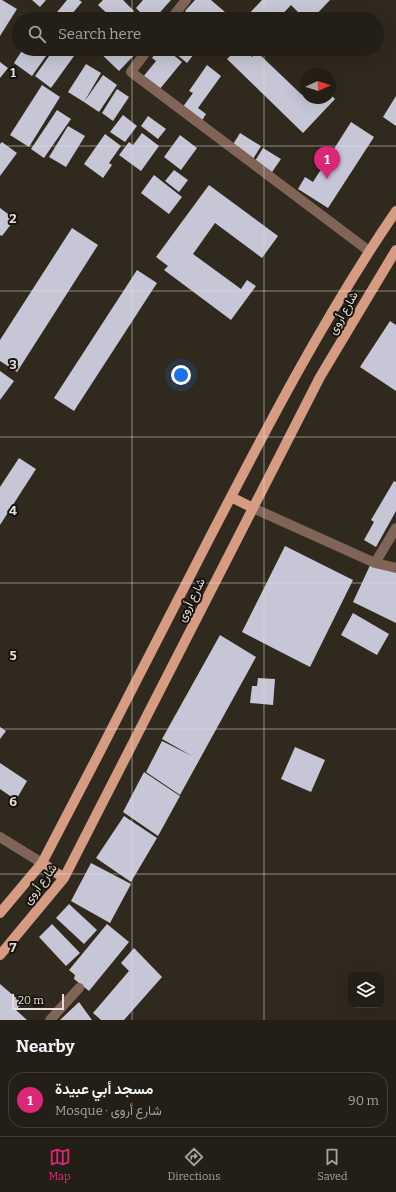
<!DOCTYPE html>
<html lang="en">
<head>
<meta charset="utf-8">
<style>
  :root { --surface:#241f16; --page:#302c23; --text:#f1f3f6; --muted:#a3a2a1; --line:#413d35; --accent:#db2777 }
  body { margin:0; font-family:Bitter,Vazirmatn,serif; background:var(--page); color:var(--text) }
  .controls { position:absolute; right:12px; bottom:12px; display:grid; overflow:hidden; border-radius:8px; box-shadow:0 4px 16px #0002 }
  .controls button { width:36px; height:36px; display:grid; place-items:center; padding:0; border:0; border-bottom:1px solid var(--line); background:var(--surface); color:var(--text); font:20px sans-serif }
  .compass { position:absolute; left:300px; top:68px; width:36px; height:36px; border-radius:50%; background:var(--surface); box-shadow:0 4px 16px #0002; rotate:87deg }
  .scale { position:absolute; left:12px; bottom:10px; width:52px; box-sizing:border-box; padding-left:4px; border:2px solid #e4dfd8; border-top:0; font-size:11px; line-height:14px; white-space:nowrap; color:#e4dfd8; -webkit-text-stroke:3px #16120d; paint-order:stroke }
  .you { position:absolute; left:181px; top:375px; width:14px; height:14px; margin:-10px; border:3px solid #fff; border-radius:50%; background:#1a73e8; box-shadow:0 0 0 6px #1a73e833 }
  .badge { display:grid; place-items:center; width:26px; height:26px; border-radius:50%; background:var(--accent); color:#fff; font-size:13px; font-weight:700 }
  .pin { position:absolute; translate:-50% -33px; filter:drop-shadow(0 1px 2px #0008) }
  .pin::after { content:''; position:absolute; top:21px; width:14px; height:12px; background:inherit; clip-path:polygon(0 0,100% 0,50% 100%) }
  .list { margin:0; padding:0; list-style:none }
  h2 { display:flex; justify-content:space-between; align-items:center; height:52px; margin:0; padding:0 16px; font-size:17px }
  h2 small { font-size:13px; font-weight:400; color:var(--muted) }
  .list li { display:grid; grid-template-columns:26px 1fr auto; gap:12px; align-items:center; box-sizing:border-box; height:56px; margin:0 8px 8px; padding:0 8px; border:1px solid var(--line); border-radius:16px }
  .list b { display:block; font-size:15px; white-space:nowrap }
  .list p { margin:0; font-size:13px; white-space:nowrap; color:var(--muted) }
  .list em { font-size:13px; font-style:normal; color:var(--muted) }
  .icon { flex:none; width:22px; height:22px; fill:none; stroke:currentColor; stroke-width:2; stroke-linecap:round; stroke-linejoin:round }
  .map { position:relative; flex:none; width:396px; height:1020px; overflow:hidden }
  .search { position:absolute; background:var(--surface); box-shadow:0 4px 16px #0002; left:12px; right:12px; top:12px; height:44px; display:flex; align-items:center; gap:10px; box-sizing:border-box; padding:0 14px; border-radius:22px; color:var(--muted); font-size:15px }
  .sheet { height:116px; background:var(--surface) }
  nav { display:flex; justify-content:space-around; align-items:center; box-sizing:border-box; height:56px; border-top:1px solid var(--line); background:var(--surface); font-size:11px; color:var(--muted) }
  nav a { display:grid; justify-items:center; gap:2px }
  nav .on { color:var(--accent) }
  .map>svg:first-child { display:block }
  .building { fill:#c7c6d6 }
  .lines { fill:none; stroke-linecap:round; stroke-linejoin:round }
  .street { stroke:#806458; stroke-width:10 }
  .primary { stroke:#d69c83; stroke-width:10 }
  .grid { fill:none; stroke:#e4dfd8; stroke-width:1; stroke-opacity:0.55 }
  .labels { text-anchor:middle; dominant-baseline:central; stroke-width:4; stroke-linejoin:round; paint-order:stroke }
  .street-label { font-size:12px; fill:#e4dfd8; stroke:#16120d }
  .grid-label { font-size:13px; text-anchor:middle; font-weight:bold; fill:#e4dfd8; stroke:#16120d; stroke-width:4; stroke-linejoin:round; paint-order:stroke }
</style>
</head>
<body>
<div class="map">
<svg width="396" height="1020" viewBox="0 0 396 1020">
  <rect width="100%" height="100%" fill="#30291e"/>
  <path class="building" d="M0,0H2L17,9L0,36Z
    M32,0H46L40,7Z
    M67,0H79L82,2L71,15L77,19H54L53,17Z
    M103,0H123L134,11L126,19H113L98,5Z
    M143,0H171L154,19H147L136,8Z
    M195,0H211L225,12L219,19H189L191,17L185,11Z
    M262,0H330L312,19H305L291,5L278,19H244Z
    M23,49H51L32,76L14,63Z
    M54,49H79L51,88L35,76Z
    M96,49H140L119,71Z
    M159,49H166L182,62L159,90L143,77L156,61L152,58Z
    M170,49H198L187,63Z
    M237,49H249L247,51L252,57L257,52L302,95L306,91V98H330V94L335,99L303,133L227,59Z
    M0,62L8,68L0,78Z
    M86,64L101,73L84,102L68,92Z
    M207,65L221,76L198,108L206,114L201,122L182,108L193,93L189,91Z
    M103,75L117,85L99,112L84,102Z
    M42,85L60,97L29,147L10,135Z
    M117,89L129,97L113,121L102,113Z
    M396,96V126L383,117Z
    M57,110L71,119L44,158L31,149Z
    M123,115L137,126L125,142L110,132Z
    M148,116L166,129L158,139L141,126Z
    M351,122L374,137L328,208L298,189L305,177L313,182Z
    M68,126L85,136L66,167L49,157Z
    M142,133L159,146L141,171L119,155L129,142L133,145Z
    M240,133L261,146L253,159L232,146Z
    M105,134L121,146L109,163L112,165L103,178L84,164Z
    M180,135L197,148L181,170L164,157Z
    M2,142L17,153L0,176V144Z
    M263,148L281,159L272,172L255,161Z
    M174,170L188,180L179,192L165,181Z
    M154,175L182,197L169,214L141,193Z
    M209,185L278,236L262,258L215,223L193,254L241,289L247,280L256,286L231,320L164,270L168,266L156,257Z
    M0,208L15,219L2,236L0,235Z
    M72,228L98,245L17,372L0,361V340Z
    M137,270L157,283L74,411L54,398Z
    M390,321L396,325V391L360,367Z
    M0,371L14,381L0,400Z
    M19,458L36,469L0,525V487Z
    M394,481L396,482V511L376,547L364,540L374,522L371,520Z
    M285,546L353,580L310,667L242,632Z
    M372,561L396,573V623L353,602Z
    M353,613L389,634L377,655L341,635Z
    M220,635L256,657L180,795L146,772L162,741L192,756L162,739Z
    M258,678L275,679L273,705L250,703L252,686H257Z
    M0,727L6,731L0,739Z
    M295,747L325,760L311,792L281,779Z
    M0,763L27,781L16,800L0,789Z
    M144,772L180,796L158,836L123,812Z
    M124,816L157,838L131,882L96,858Z
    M91,863L131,884L110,923L71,901Z
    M69,904L97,930L84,944L56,918Z
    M52,924L80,953L66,966L39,937Z
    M107,924L129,942L89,991L74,979L75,975L69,970Z
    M134,948L162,977L124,1020H101L93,1013L129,971L121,963Z
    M0,984L22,1003L16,1010L27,1020H0Z
    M79,1002L92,1020H60Z"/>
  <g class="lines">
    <path class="street" d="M171,19L186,0
      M148,49L131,72L369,251
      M253,508L375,563L396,568
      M375,563L396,528
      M0,837L42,863
      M50,1020L79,988"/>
    <path class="primary" d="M231,497L253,508
      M42,863L64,878
      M0,913L42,863C98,756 153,649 208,541C266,429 325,315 396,211
      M0,955L64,878L320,377L396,250"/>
  </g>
  <path class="grid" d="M132,0V19M264,0V19M132,49V1020M264,49V1020M0,146H396M0,291H396M0,437H396M0,583H396M0,729H396M0,874H396"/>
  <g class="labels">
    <g class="street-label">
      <text transform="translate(343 313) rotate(-60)">شارع أروى</text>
      <text transform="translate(191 600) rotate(-63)">شارع أروى</text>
      <text transform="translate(40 884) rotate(-53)">شارع أروى</text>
    </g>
  </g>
  <g class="grid-label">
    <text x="13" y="77">1</text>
    <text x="13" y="223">2</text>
    <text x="13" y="369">3</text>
    <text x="13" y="515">4</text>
    <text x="13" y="660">5</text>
    <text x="13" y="806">6</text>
    <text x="13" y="952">7</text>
  </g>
</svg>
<div class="controls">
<button><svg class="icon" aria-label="layers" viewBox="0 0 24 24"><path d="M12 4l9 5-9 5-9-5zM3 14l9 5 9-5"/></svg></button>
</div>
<svg class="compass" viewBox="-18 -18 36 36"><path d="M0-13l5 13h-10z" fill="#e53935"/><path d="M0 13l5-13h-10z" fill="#a3a2a1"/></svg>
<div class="scale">20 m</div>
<div class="you"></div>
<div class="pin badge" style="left:327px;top:179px">1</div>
<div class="search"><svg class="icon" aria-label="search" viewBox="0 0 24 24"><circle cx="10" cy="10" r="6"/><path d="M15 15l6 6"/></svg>Search here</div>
</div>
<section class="sheet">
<h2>Nearby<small></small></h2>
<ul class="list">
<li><span class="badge">1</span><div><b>مسجد أبي عبيدة</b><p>Mosque · شارع أروى</p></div><em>90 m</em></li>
</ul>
</section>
<nav>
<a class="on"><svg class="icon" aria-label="map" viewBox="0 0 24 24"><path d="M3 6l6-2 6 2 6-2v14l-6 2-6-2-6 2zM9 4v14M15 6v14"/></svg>Map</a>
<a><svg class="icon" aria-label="directions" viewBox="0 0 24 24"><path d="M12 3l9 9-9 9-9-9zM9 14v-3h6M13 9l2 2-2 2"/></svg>Directions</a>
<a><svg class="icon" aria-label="saved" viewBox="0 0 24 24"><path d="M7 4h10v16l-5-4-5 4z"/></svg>Saved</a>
</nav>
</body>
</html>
